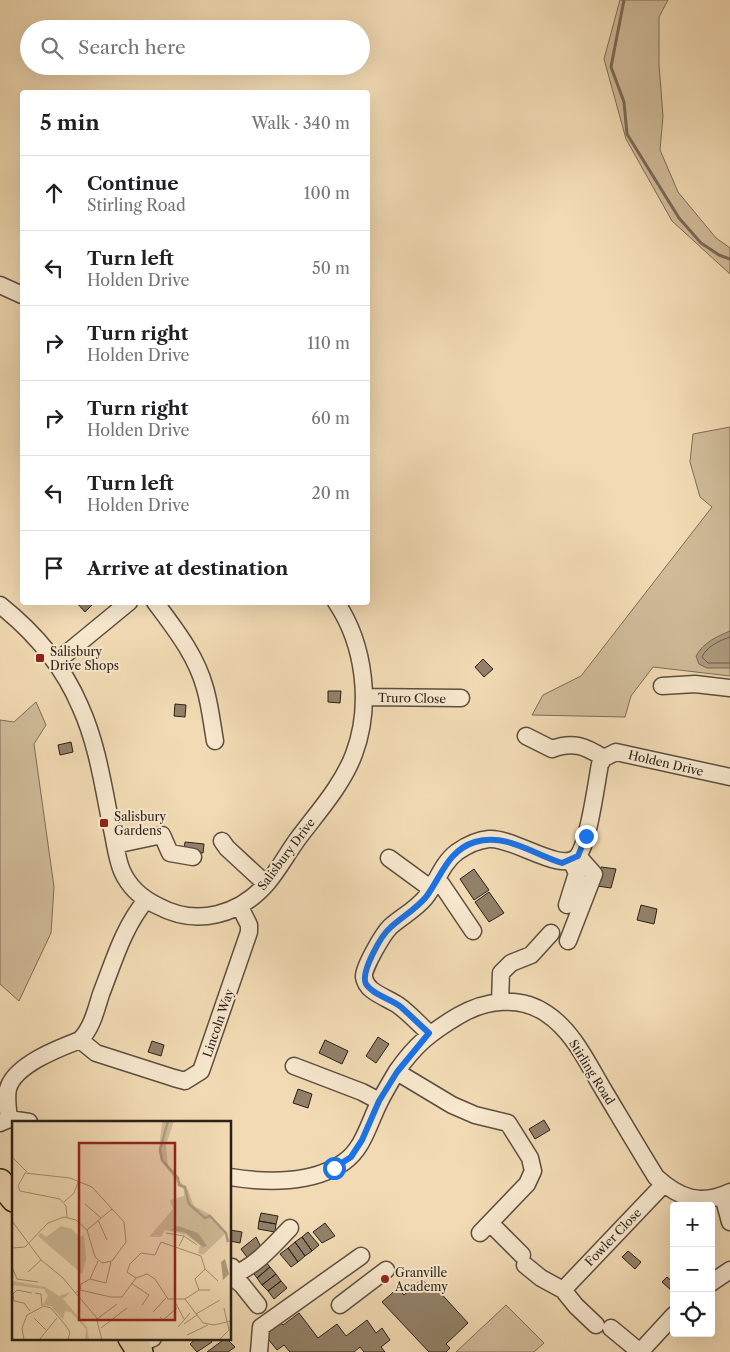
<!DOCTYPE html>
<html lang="en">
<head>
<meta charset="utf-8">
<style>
  :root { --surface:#fff; --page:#f2f2f2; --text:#202124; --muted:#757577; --line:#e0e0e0 }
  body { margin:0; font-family:"Libre Caslon Text",serif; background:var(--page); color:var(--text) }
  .controls { position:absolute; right:15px; bottom:15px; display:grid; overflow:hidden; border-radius:5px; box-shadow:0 5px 20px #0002 }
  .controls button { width:45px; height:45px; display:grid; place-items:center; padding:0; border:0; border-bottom:1px solid var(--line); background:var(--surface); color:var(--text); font:25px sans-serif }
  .stop { position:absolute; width:15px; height:15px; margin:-11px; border:4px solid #1a73e8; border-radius:50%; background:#fff }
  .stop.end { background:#1a73e8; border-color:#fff; box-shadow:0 1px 5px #0008 }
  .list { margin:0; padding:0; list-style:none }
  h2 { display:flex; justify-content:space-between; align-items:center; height:65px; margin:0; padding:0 20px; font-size:21px }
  h2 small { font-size:16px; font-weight:400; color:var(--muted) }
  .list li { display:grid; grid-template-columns:32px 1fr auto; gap:15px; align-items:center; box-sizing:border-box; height:75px; padding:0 20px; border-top:1px solid var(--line) }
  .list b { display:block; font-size:19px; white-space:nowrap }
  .list p { margin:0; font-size:16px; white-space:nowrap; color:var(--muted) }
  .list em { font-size:16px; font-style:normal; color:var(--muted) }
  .icon { flex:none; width:28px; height:28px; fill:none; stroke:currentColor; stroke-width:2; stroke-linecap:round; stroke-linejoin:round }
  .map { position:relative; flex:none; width:730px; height:1352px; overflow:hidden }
  .search { position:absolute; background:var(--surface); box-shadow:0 5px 20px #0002; left:20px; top:20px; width:350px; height:55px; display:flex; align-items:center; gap:12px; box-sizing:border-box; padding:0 18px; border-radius:28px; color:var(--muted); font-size:19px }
  .panel { position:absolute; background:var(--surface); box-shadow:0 5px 20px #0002; left:20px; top:90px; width:350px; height:515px; border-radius:5px }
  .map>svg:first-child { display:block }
  .green { fill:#d0bb99; stroke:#7e6d58 }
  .water { fill:#ae9b7f; stroke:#7a6956 }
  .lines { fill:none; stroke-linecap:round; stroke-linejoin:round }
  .shore { stroke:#6c5d4c; stroke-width:1 }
  .stream { stroke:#7a6956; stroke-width:3 }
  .building { fill:#928169; stroke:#2b1f18 }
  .minor-casing { stroke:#5d4e3f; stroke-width:19 }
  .highway-casing { stroke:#2b1f18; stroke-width:28 }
  .minor { stroke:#f7e8ce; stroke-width:16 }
  .highway { stroke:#f2dbb4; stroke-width:25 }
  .route { stroke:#1a73e8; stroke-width:6 }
  .poi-dot { fill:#8f2418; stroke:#f7e8ce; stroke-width:2 }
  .labels { text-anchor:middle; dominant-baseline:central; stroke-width:4; stroke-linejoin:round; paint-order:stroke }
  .poi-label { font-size:12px; fill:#2b1f18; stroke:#f7e8ce; text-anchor:start }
  .street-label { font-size:12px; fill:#2b1f18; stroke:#f7e8ce }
  .inset-river { fill:none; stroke:#ae9b7f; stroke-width:2.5 }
  .inset-road { fill:none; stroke:#a29076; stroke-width:1 }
  .view { fill:#8f2418; fill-opacity:0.15; stroke:#8f2418; stroke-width:2.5 }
  .inset-edge { fill:none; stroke:#2b1f18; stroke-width:2.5 }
</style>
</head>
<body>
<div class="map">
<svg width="730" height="1352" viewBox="0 0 730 1352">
  <rect width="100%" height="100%" fill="#f2dbb4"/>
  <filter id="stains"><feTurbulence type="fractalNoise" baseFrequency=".004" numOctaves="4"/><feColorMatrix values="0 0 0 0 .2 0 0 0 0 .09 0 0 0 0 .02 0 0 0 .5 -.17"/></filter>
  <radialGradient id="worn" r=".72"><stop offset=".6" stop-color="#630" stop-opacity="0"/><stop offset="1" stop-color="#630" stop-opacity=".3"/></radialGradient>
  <path class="green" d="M620,0H668L659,17V65L663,116L660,150L678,192L716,238L730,248V274L672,221L626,139L604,59Z
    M730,427V676L653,667L631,696L625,717L532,715L543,695L581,676L712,507L700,497L690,462L693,434Z
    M36,702L46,725L34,744L54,887L51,933L19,1001L0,984V720L14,722Z
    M506,1305L544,1343L534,1352H456Z"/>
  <path class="water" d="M730,631V668H707L699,664L696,656C704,642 716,637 730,631Z"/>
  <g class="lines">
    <path class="shore" d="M730,637C719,641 707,646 702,657L708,663H730"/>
    <path class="stream" d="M624,0L611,67L624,102L627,134L679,218L701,243L719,255L730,259"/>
  </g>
  <path class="building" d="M76,602H92L93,604L85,612Z
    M483,659L493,669L484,677L475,667Z
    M328,691H341L340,703L328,702Z
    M175,704L186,705L185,717L174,716Z
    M71,742L73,752L60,755L58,745Z
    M185,842L204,844L203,853L184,850Z
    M601,867L616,869L611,888L597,886Z
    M474,869L489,890L474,900L460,879Z
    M489,892L504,913L489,922L475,902Z
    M641,905L657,909L654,924L637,920Z
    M378,1037L389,1044L376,1063L366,1056Z
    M325,1040L348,1051L342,1064L319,1053Z
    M152,1041L164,1045L161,1056L148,1052Z
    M298,1089L312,1094L308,1108L293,1103Z
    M544,1120L550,1130L535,1139L529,1129Z
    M261,1213L278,1216L276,1224L259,1221Z
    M259,1221L276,1224L275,1232L258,1229Z
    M325,1223L335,1236L322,1243L313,1232Z
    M230,1230L242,1232L240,1243L230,1241Z
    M308,1232L319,1245L312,1251L302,1237Z
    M256,1237L262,1249L249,1260L241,1249Z
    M302,1237L312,1251L305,1256L295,1242Z
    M295,1242L305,1256L298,1262L288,1248Z
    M288,1248L298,1262L291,1267L280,1254Z
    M628,1251L641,1262L635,1269L622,1257Z
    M264,1260L270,1267L257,1278L251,1270Z
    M270,1267L276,1274L262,1285L257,1278Z
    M276,1274L281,1281L268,1291L262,1285Z
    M667,1277L674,1283L672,1291L662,1282Z
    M422,1279L433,1291L436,1288L468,1323L446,1344L450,1348L446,1352H429L382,1302L398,1288L404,1295Z
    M281,1281L287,1288L274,1299L268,1291Z
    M299,1313L318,1338L337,1324L346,1336L367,1320L376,1333L382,1328L390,1340L381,1347L385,1352H364L360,1347L354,1352H290L284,1345L277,1350L264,1334L280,1322L283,1325Z
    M197,1338H210L212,1342L197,1352L190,1344Z
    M226,1338L235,1347L228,1352H207Z"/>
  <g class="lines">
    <defs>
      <path id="minor" d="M0,285L22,295
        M155,602C175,629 196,655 205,688C210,705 212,724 215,741
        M0,605C34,632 63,666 80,706C97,743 103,785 111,825C115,840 116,857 122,871C129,887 143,899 158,906C197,927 240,915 268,882C279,869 287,854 297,840C317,813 342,786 354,754C372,706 365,645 336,602
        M56,662L129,602
        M662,686L695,684L730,688
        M364,697L461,698
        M526,736L552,749C573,741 585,746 604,758
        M222,841L227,848L266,884
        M115,845L162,835L170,853L193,857
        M389,858L430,888
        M435,881L442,885L473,931
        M567,905L577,873L571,861
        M568,941L594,874L578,856
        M500,1002L501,973L511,963L531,955L551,933
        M429,1033C419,1024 409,1013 398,1005C390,1000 380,996 372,990C368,987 365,983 364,977C363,968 383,934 390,927C401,917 415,910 425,898C437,883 441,864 457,852C467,845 478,840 489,839C514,837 563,875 578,856C589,841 596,785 600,764L604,758L616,752L730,777
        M80,1040C92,1028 96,1010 101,994C114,961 123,928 146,900
        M294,1066L362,1092L379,1101
        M397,1072L452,1105L475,1115L508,1123L530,1158L533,1171L527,1184L480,1233
        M9,1119C8,1110 6,1097 8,1089C14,1065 59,1048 80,1040L96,1053L174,1078L185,1081L201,1071L249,932V925L240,907
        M0,1123L9,1119L29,1122
        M230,1177C266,1183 313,1184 344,1162C364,1148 369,1122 380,1101C385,1091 391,1081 397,1071C415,1045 431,1032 458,1016C485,1000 520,995 547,1014C573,1031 588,1064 603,1089C621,1119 638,1148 656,1177C679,1198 700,1206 730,1192
        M723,1196L730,1222
        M490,1223L522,1255
        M525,1265L541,1278L563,1290L576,1306L596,1325
        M232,1267L231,1276L242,1285L258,1305
        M230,1276C254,1268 273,1246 290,1228
        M711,1283L730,1270
        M563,1290L664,1184
        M340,1305L386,1270
        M611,1328L640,1352L674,1315
        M136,1345L153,1338
        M259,1352L261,1327L361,1256"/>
      <path id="highway" d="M0,1182L14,1199
        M131,1338L140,1352"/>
    </defs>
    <use href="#minor" class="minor-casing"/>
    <use href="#highway" class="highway-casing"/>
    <use href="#minor" class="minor"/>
    <use href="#highway" class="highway"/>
  </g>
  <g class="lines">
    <path class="route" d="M334,1168L351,1157L362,1140L379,1101L397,1072L429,1033C420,1025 411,1016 401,1007C391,999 373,995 366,984C360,973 381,935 391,927C402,917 416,909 426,897C441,877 448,850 475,842C507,833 533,854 562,863L578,856L586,836"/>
  </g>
  <g class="poi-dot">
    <rect x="35" y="653" width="10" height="10" rx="2.5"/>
    <rect x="99" y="818" width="10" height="10" rx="2.5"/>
    <circle cx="385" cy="1279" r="5"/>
  </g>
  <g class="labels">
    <g class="poi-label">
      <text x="50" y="651">Salisbury<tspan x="50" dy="14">Drive Shops</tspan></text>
      <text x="114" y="816">Salisbury<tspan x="114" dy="14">Gardens</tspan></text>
      <text x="395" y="1272">Granville<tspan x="395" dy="14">Academy</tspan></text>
    </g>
    <g class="street-label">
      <text transform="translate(412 698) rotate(1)">Truro Close</text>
      <text transform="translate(666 763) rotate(13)">Holden Drive</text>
      <text transform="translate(286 854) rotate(-53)">Salisbury Drive</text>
      <text transform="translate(218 1023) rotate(-71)">Lincoln Way</text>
      <text transform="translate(592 1072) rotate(58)">Stirling Road</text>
      <text transform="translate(613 1237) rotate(-46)">Fowler Close</text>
    </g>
  </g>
  <g transform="translate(12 1121)">
    <rect width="219" height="219" fill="#f2dbb4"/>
    <path d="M150,0H162L154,24L156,47L176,69L182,85L197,93L214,112L191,134L186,132L188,124L174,114L153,109L149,116H137L161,88L158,79L172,75V69L149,40L147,30ZM49,105L60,108L67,116L72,114L74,138L70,153L26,115L29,112L34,116ZM0,160L33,166L47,175L59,171L51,178L75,206L77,219H73L74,208L59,191L53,190L51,199L39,185L31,184L36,175L32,168L0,164Z" fill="#d0bb99"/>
    <path d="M166,105L186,112L195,125L191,126L174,112L159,109ZM213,138L217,153L211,159L209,141Z" fill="#ae9b7f"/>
    <path class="inset-river" d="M156,0L148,29L150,39L166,57L167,64L173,66L177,83L193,97L198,95L214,112L216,121"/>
    <path class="inset-road" d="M0,36L15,51M52,81L62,72L67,59M73,83L89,97M86,99L95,119M0,100L29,139L50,156L84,196L90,219M75,109L100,88M154,112L172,115L167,125M172,115L185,124M0,127L13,126L36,102L52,96L64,99L75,109L83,136L90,142L100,140L114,121L112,101L80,66L58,57L13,52L6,65L8,70L48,78L54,85L55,96M0,146L5,158L26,161M193,148L206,160M16,151L29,139M124,157L115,151L118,143L129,132L143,134L149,121L189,135L193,148L183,158L187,169M78,158L86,140M119,162L137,174L130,184M68,169L69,163L78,158L94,162L99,141M23,172L29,173L30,185M63,172L68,169L99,176H110L124,157L135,153L143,158L156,178H173L191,202L202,204L219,200M173,178L187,169H198M162,179L172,198M18,190L12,182L2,180L1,173L5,169L20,172M141,191L154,177M184,193L208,179M148,196L151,199L165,187M22,197L34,209M85,198L105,183M172,203L185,194M166,206L178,192M89,207L115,187M175,214L196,204M12,219L10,207L15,194L32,185L39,187L54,205L58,211L56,219M27,219L45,197M207,219L217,209L212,187"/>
    <path class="view" d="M67,22H163V199H67Z"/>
    <rect width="219" height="219" class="inset-edge"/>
  </g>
  <rect width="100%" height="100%" filter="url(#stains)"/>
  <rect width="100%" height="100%" fill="url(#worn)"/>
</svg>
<div class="controls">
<button>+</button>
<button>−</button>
<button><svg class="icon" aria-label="locate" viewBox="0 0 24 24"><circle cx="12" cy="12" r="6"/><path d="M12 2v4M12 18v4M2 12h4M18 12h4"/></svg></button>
</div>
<div class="stop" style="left:334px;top:1168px"></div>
<div class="stop end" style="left:586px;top:836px"></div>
<div class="search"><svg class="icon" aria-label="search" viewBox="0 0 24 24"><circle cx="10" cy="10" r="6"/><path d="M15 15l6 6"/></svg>Search here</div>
<section class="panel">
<h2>5 min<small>Walk · 340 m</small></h2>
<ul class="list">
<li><svg class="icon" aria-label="ahead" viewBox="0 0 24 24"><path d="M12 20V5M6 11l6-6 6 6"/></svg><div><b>Continue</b><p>Stirling Road</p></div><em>100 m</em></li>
<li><svg class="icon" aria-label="left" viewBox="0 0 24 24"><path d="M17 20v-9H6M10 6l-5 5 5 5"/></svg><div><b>Turn left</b><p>Holden Drive</p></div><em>50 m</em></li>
<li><svg class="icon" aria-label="right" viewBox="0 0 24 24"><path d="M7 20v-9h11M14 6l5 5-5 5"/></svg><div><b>Turn right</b><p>Holden Drive</p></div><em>110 m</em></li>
<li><svg class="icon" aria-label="right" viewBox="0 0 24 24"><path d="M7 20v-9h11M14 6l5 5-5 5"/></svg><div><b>Turn right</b><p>Holden Drive</p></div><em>60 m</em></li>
<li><svg class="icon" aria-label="left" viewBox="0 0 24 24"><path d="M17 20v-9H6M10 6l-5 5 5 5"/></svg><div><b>Turn left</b><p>Holden Drive</p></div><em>20 m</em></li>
<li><svg class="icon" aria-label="arrive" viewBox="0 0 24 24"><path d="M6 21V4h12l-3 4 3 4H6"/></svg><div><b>Arrive at destination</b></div></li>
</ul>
</section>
</div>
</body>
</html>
